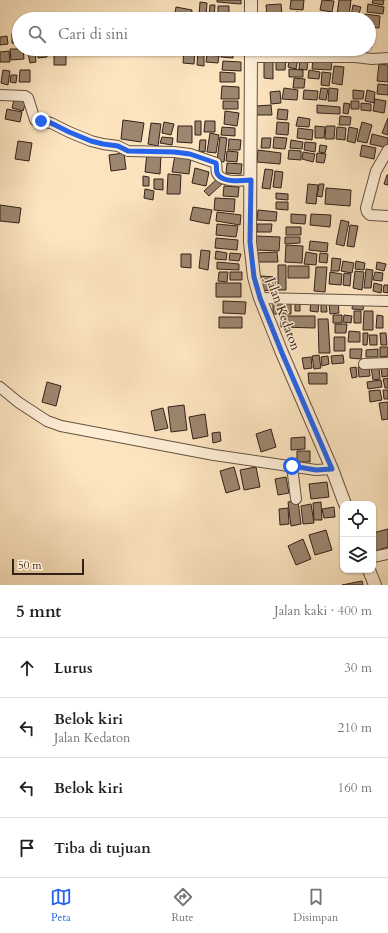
<!DOCTYPE html>
<html lang="id">
<head>
<meta charset="utf-8">
<style>
  :root { --surface:#fff; --page:#f2f2f2; --text:#202124; --muted:#757577; --line:#e0e0e0; --accent:#2563eb }
  body { margin:0; font-family:Cardo,serif; background:var(--page); color:var(--text) }
  .controls { position:absolute; right:12px; bottom:12px; display:grid; overflow:hidden; border-radius:8px; box-shadow:0 1px 3px #0004 }
  .controls button { width:36px; height:36px; display:grid; place-items:center; padding:0; border:0; border-bottom:1px solid var(--line); background:var(--surface); color:var(--text); font:20px sans-serif }
  .scale { position:absolute; left:12px; bottom:10px; width:72px; box-sizing:border-box; padding-left:4px; border:2px solid #332119; border-top:0; font-size:11px; line-height:14px; white-space:nowrap; color:#332119; -webkit-text-stroke:3px #fdedd5; paint-order:stroke }
  .stop { position:absolute; width:12px; height:12px; margin:-9px; border:3px solid #2563eb; border-radius:50%; background:#fff }
  .stop.end { background:#2563eb; border-color:#fff; box-shadow:0 1px 4px #0008 }
  .list { margin:0; padding:0; list-style:none }
  h2 { display:flex; justify-content:space-between; align-items:center; height:52px; margin:0; padding:0 16px; font-size:17px }
  h2 small { font-size:13px; font-weight:400; color:var(--muted) }
  .list li { display:grid; grid-template-columns:26px 1fr auto; gap:12px; align-items:center; box-sizing:border-box; height:60px; padding:0 16px; border-top:1px solid var(--line) }
  .list b { display:block; font-size:15px; white-space:nowrap }
  .list p { margin:0; font-size:13px; white-space:nowrap; color:var(--muted) }
  .list em { font-size:13px; font-style:normal; color:var(--muted) }
  .icon { flex:none; width:22px; height:22px; fill:none; stroke:currentColor; stroke-width:2; stroke-linecap:round; stroke-linejoin:round }
  .map { position:relative; flex:none; width:388px; height:585px; overflow:hidden }
  .search { position:absolute; background:var(--surface); box-shadow:0 1px 3px #0004; left:12px; right:12px; top:12px; height:44px; display:flex; align-items:center; gap:10px; box-sizing:border-box; padding:0 14px; border-radius:22px; color:var(--muted); font-size:15px }
  .sheet { height:292px; background:var(--surface) }
  nav { display:flex; justify-content:space-around; align-items:center; box-sizing:border-box; height:56px; border-top:1px solid var(--line); background:var(--surface); font-size:11px; color:var(--muted) }
  nav a { display:grid; justify-items:center; gap:2px }
  nav .on { color:var(--accent) }
  .map>svg:first-child { display:block }
  .building { fill:#9c866f; stroke:#332119 }
  .lines { fill:none; stroke-linecap:round; stroke-linejoin:round }
  .minor-casing { stroke:#655242; stroke-width:12 }
  .tertiary-casing { stroke:#655242; stroke-width:14 }
  .minor { stroke:#fdedd5; stroke-width:10 }
  .tertiary { stroke:#fdedd5; stroke-width:12 }
  .route { stroke:#2563eb; stroke-width:5 }
  .labels { text-anchor:middle; dominant-baseline:central; stroke-width:3; stroke-linejoin:round; paint-order:stroke }
  .street-label { font-size:13px; fill:#332119; stroke:#fdedd5 }
</style>
</head>
<body>
<div class="map">
<svg width="388" height="585" viewBox="0 0 388 585">
  <rect width="100%" height="100%" fill="#fce4bf"/>
  <filter id="stains"><feTurbulence type="fractalNoise" baseFrequency=".005" numOctaves="4"/><feColorMatrix values="0 0 0 0 .2 0 0 0 0 .09 0 0 0 0 .02 0 0 0 .5 -.17"/></filter>
  <radialGradient id="worn" r=".72"><stop offset=".6" stop-color="#630" stop-opacity="0"/><stop offset="1" stop-color="#630" stop-opacity=".3"/></radialGradient>
  <path class="building" d="M217,0H241V4L217,2Z
    M291,0H304L303,10L290,9Z
    M322,0L334,1L332,12L320,10Z
    M339,0H351L349,16L337,15Z
    M373,0H384L383,5L372,3Z
    M200,2L207,3L206,17L199,16Z
    M281,4L282,15L267,16L266,5Z
    M368,4L384,7L383,14L367,12Z
    M210,5H215L214,19H209Z
    M353,5L361,7L358,17L351,16Z
    M218,6H229V18H218Z
    M176,7L192,10L191,19H174Z
    M296,12L313,15L312,19H295Z
    M365,14L380,16L379,28L369,27V19H364Z
    M369,31L375,32L371,48H369Z
    M12,33H19V44L12,43Z
    M7,36L8,44L0,45V37Z
    M10,49H23L24,59L11,60Z
    M38,49H47V57L38,58Z
    M54,49H66V65H54Z
    M184,49H195L194,64L183,63Z
    M221,49L233,50V58L221,57Z
    M312,49H327L326,53Z
    M198,50H204V66L197,65Z
    M9,51L10,62H0V52Z
    M35,52L36,62L30,63L28,53Z
    M207,55L219,56L218,63L206,62Z
    M276,57L286,58L285,70H276Z
    M290,57L298,59L296,69L288,67Z
    M300,58H308L307,70L299,69Z
    M264,59L273,60V79L264,78Z
    M313,59L332,61L331,70L312,69Z
    M223,61L241,62V71L222,70Z
    M379,64L388,65V82L377,81Z
    M334,66L344,67L342,85L332,83Z
    M289,69L303,70V77H289Z
    M3,70L10,71L8,85L1,83Z
    M20,70H30V82H19Z
    M309,70L320,72L319,79L308,78Z
    M220,72L235,73V82H220Z
    M322,72L331,73L329,86L321,85Z
    M11,75H17L16,83L10,82Z
    M294,78L305,79L304,88H293Z
    M378,84L388,85V95L377,94Z
    M222,86L239,87V99H221Z
    M284,88L298,90L297,100L282,99Z
    M321,88L328,89L326,100L319,99Z
    M329,88L338,89L337,101H328Z
    M304,90L318,91L317,100L303,99Z
    M353,90L364,91L363,99H353Z
    M367,90L375,92L374,103L365,101Z
    M280,91L281,103L271,104L270,92Z
    M15,96L27,99L23,111L12,108Z
    M375,99L386,101L384,113L373,111Z
    M223,101H238V109H223Z
    M351,101H359V109H351Z
    M344,103L350,104L348,114L343,113Z
    M361,103L371,104V111L361,110Z
    M271,105L272,115H256V106Z
    M317,105L340,107V114L317,113Z
    M7,109L22,112L20,122L5,119Z
    M278,109L288,110L287,120L277,119Z
    M225,111L239,113L237,126L224,124Z
    M340,116L351,117L350,125H339Z
    M298,117L310,119L309,127L296,126Z
    M388,118V135L382,133Z
    M123,120L144,123L141,142L121,139Z
    M195,121H201V135H195Z
    M205,121H215V132H204Z
    M164,122L174,124L171,135L162,133Z
    M277,122L289,123L288,135L276,134Z
    M362,122L372,125L367,143L357,141Z
    M151,123L161,124L158,146L148,144Z
    M178,126H192V143L177,142Z
    M315,126L325,127L324,138H315Z
    M326,126H335L334,139H325Z
    M222,127L235,128V136L221,135Z
    M337,127L346,128L345,140L336,139Z
    M349,127L358,129L355,143L347,141Z
    M298,128L313,130L312,140L297,138Z
    M210,133L219,135L216,153L207,152Z
    M372,134L388,138V148L370,144Z
    M162,137L173,138L172,145L160,143Z
    M220,137L227,138L224,162L217,161Z
    M274,137L287,138L285,149L273,148Z
    M262,138H271L270,148H261Z
    M229,139L241,140L240,150H228Z
    M200,140H206L205,152L199,151Z
    M291,140L303,142L302,149L290,148Z
    M18,141L32,143L29,161L15,159Z
    M305,142L316,143L315,152L304,150Z
    M320,145L327,146L325,153L319,152Z
    M362,145L376,148L374,159L360,156Z
    M258,150L281,153L280,164L257,162Z
    M289,150L301,151V160L288,159Z
    M227,151L238,152L237,162L226,161Z
    M303,152L315,154L313,162L302,159Z
    M124,153L126,169L111,171L109,155Z
    M147,153L161,155L160,174L145,172Z
    M317,153L326,154L324,163L316,162Z
    M175,155L191,157L189,174L172,172Z
    M227,163L242,164L241,174L226,173Z
    M195,168L209,172L206,186L192,183Z
    M265,169L273,170L270,189L262,188Z
    M275,171L283,172L281,188L273,187Z
    M168,174L181,175L180,194H167Z
    M387,175H388V185L384,184Z
    M143,176L149,177V186H143Z
    M218,178L223,183L209,196L204,191Z
    M154,179H163V190L154,189Z
    M308,184L318,185L316,204L306,203Z
    M319,184H324L322,197L317,196Z
    M224,186L239,187L238,197L223,196Z
    M326,188L351,190L350,206L325,204Z
    M145,189L154,191L153,200L144,198Z
    M276,193L288,194V200L276,199Z
    M215,198L235,199L234,212L214,210Z
    M276,202H288V210L276,209Z
    M0,205L21,208L19,223L0,221Z
    M193,207L212,210L209,224L190,220Z
    M258,210L277,212L276,221L257,220Z
    M217,212L241,215L240,225L216,221Z
    M291,214L306,215L305,224L291,223Z
    M311,214L331,215L330,227L310,225Z
    M341,220L349,222L344,246L336,244Z
    M217,224L238,226L236,237L216,235Z
    M257,224H272L271,232H257Z
    M350,225L358,226L354,247L347,246Z
    M286,227H301V235H286Z
    M256,236L280,237L279,251L256,250Z
    M285,237H300V243L285,244Z
    M216,238L238,240L237,250L215,248Z
    M310,241L328,243L327,252L309,250Z
    M286,245L303,246L302,263L285,262Z
    M201,250L210,251L208,270L199,268Z
    M216,251L227,253L226,260L215,259Z
    M277,252L278,262H256V253Z
    M306,252L317,254L316,265L304,264Z
    M230,253L241,254L239,261L229,260Z
    M320,253L328,254L327,263L319,262Z
    M181,254H191V268L181,267Z
    M332,258L341,259L339,271H331Z
    M343,261L354,263L352,273L341,271Z
    M356,261L365,263L364,270L355,269Z
    M217,262L239,264V270L217,269Z
    M377,262L386,264L384,271L376,269Z
    M278,265H286V290H278Z
    M288,266H309V278H288Z
    M316,267H327L325,292L314,291Z
    M366,269L373,270L371,288H364Z
    M355,271L364,272L362,290L353,288Z
    M219,272H228L227,282L218,281Z
    M230,272H242V280H230Z
    M330,272L342,274L341,285L329,284Z
    M375,272L383,273L382,281L373,280Z
    M344,273L351,274L350,286L343,285Z
    M261,276L276,277L275,291L260,290Z
    M216,283H241V297H216Z
    M374,283L382,285L381,293L373,291Z
    M384,285H388V293L383,292Z
    M311,300L319,301L318,312L310,311Z
    M223,301L246,302L245,314L223,313Z
    M273,301H291V314H273Z
    M295,301H300V311H295Z
    M321,301H326L327,312H321Z
    M353,301L364,302L363,310L352,309Z
    M329,302H338L339,313L330,314Z
    M354,311H361V323H354Z
    M364,311H373V330H363Z
    M333,315H342V323H333Z
    M344,315L352,316L351,323L343,322Z
    M377,315L383,316V328H376Z
    M281,316H315V328L281,327Z
    M219,317H242V328H219Z
    M318,319H328L330,353H319Z
    M335,324H347L346,333H335Z
    M349,331L360,332V342H348Z
    M363,333H368L367,345H363Z
    M380,333H386L387,345H381Z
    M369,335H377V345H370Z
    M334,337H345V351H334Z
    M380,347H388V356L380,357Z
    M350,349H362L361,359L350,358Z
    M378,349V357H366V350Z
    M319,355L321,368L314,369L312,356Z
    M343,355L344,363L332,364L331,356Z
    M328,356L329,364L322,366L321,357Z
    M311,357L312,368L304,369L302,358Z
    M388,364V376L382,377L381,365Z
    M369,366L370,376L359,377L358,367Z
    M379,366L380,379L373,380L371,367Z
    M356,367L357,377L352,378L350,368Z
    M308,373H327V384H309Z
    M388,378V388H385L383,379Z
    M381,380L382,387L368,389L367,382Z
    M47,382L61,386L56,406L42,402Z
    M380,390L382,400L370,402L369,391Z
    M383,390H388V399H384Z
    M388,402V419L382,420L379,403Z
    M184,405L187,430L171,432L168,407Z
    M163,408L168,428L155,431L151,411Z
    M205,414L208,436L193,439L189,417Z
    M271,429L276,447L261,452L256,434Z
    M220,432L221,441L213,443L212,433Z
    M305,437V449L291,450V438Z
    M297,451H310V462H297Z
    M234,467L240,489L226,493L220,471Z
    M256,467L260,487L244,490L240,470Z
    M286,477L289,493L278,495L275,479Z
    M327,482L329,497L311,499L309,484Z
    M298,501L301,524L291,526L288,502Z
    M321,502L322,520H314L313,503Z
    M311,504L314,523L303,524L301,506Z
    M334,507L335,517L324,518L322,509Z
    M288,508L289,524L280,525L279,509Z
    M388,529V547L375,551L373,544V533Z
    M326,530L332,550L315,555L309,535Z
    M303,539L311,559L296,565L288,546Z
    M362,581L363,585H342Z"/>
  <g class="lines">
    <defs>
      <path id="minor" d="M251,57H355L372,59L388,58
        M0,95L25,96L28,98L35,120L51,123L69,132L91,141L103,144L118,146L128,151L174,152L190,154L216,163C217,167 216,170 217,173C221,183 242,181 251,180
        M388,150L376,171L366,208L367,212L370,215L388,216
        M260,298L388,301
        M364,364L388,363
        M0,387L18,402L47,421L61,426L214,455L316,470L332,469
        M292,466L296,499
        M373,557L388,554"/>
      <path id="tertiary" d="M251,19V0
        M251,49L250,242L254,277L260,298L282,353L332,469L345,504
        M369,570L375,585"/>
    </defs>
    <use href="#minor" class="minor-casing"/>
    <use href="#tertiary" class="tertiary-casing"/>
    <use href="#minor" class="minor"/>
    <use href="#tertiary" class="tertiary"/>
  </g>
  <g class="lines">
    <path class="route" d="M41,121L51,123L69,132L91,141L103,144L118,146L128,151L174,152L190,154L216,163C217,167 216,170 217,173C221,183 242,181 251,180L250,242L254,277L260,298L282,353L332,469L316,470L292,466"/>
  </g>
  <g class="labels">
    <g class="street-label">
      <text transform="translate(283 314) rotate(70)">Jalan Kedaton</text>
    </g>
  </g>
  <rect width="100%" height="100%" filter="url(#stains)"/>
  <rect width="100%" height="100%" fill="url(#worn)"/>
</svg>
<div class="controls">
<button><svg class="icon" aria-label="locate" viewBox="0 0 24 24"><circle cx="12" cy="12" r="6"/><path d="M12 2v4M12 18v4M2 12h4M18 12h4"/></svg></button>
<button><svg class="icon" aria-label="layers" viewBox="0 0 24 24"><path d="M12 4l9 5-9 5-9-5zM3 14l9 5 9-5"/></svg></button>
</div>
<div class="scale">50 m</div>
<div class="stop" style="left:292px;top:466px"></div>
<div class="stop end" style="left:41px;top:121px"></div>
<div class="search"><svg class="icon" aria-label="search" viewBox="0 0 24 24"><circle cx="10" cy="10" r="6"/><path d="M15 15l6 6"/></svg>Cari di sini</div>
</div>
<section class="sheet">
<h2>5 mnt<small>Jalan kaki · 400 m</small></h2>
<ul class="list">
<li><svg class="icon" aria-label="ahead" viewBox="0 0 24 24"><path d="M12 20V5M6 11l6-6 6 6"/></svg><div><b>Lurus</b></div><em>30 m</em></li>
<li><svg class="icon" aria-label="left" viewBox="0 0 24 24"><path d="M17 20v-9H6M10 6l-5 5 5 5"/></svg><div><b>Belok kiri</b><p>Jalan Kedaton</p></div><em>210 m</em></li>
<li><svg class="icon" aria-label="left" viewBox="0 0 24 24"><path d="M17 20v-9H6M10 6l-5 5 5 5"/></svg><div><b>Belok kiri</b></div><em>160 m</em></li>
<li><svg class="icon" aria-label="arrive" viewBox="0 0 24 24"><path d="M6 21V4h12l-3 4 3 4H6"/></svg><div><b>Tiba di tujuan</b></div></li>
</ul>
</section>
<nav>
<a class="on"><svg class="icon" aria-label="map" viewBox="0 0 24 24"><path d="M3 6l6-2 6 2 6-2v14l-6 2-6-2-6 2zM9 4v14M15 6v14"/></svg>Peta</a>
<a><svg class="icon" aria-label="directions" viewBox="0 0 24 24"><path d="M12 3l9 9-9 9-9-9zM9 14v-3h6M13 9l2 2-2 2"/></svg>Rute</a>
<a><svg class="icon" aria-label="saved" viewBox="0 0 24 24"><path d="M7 4h10v16l-5-4-5 4z"/></svg>Disimpan</a>
</nav>
</body>
</html>
